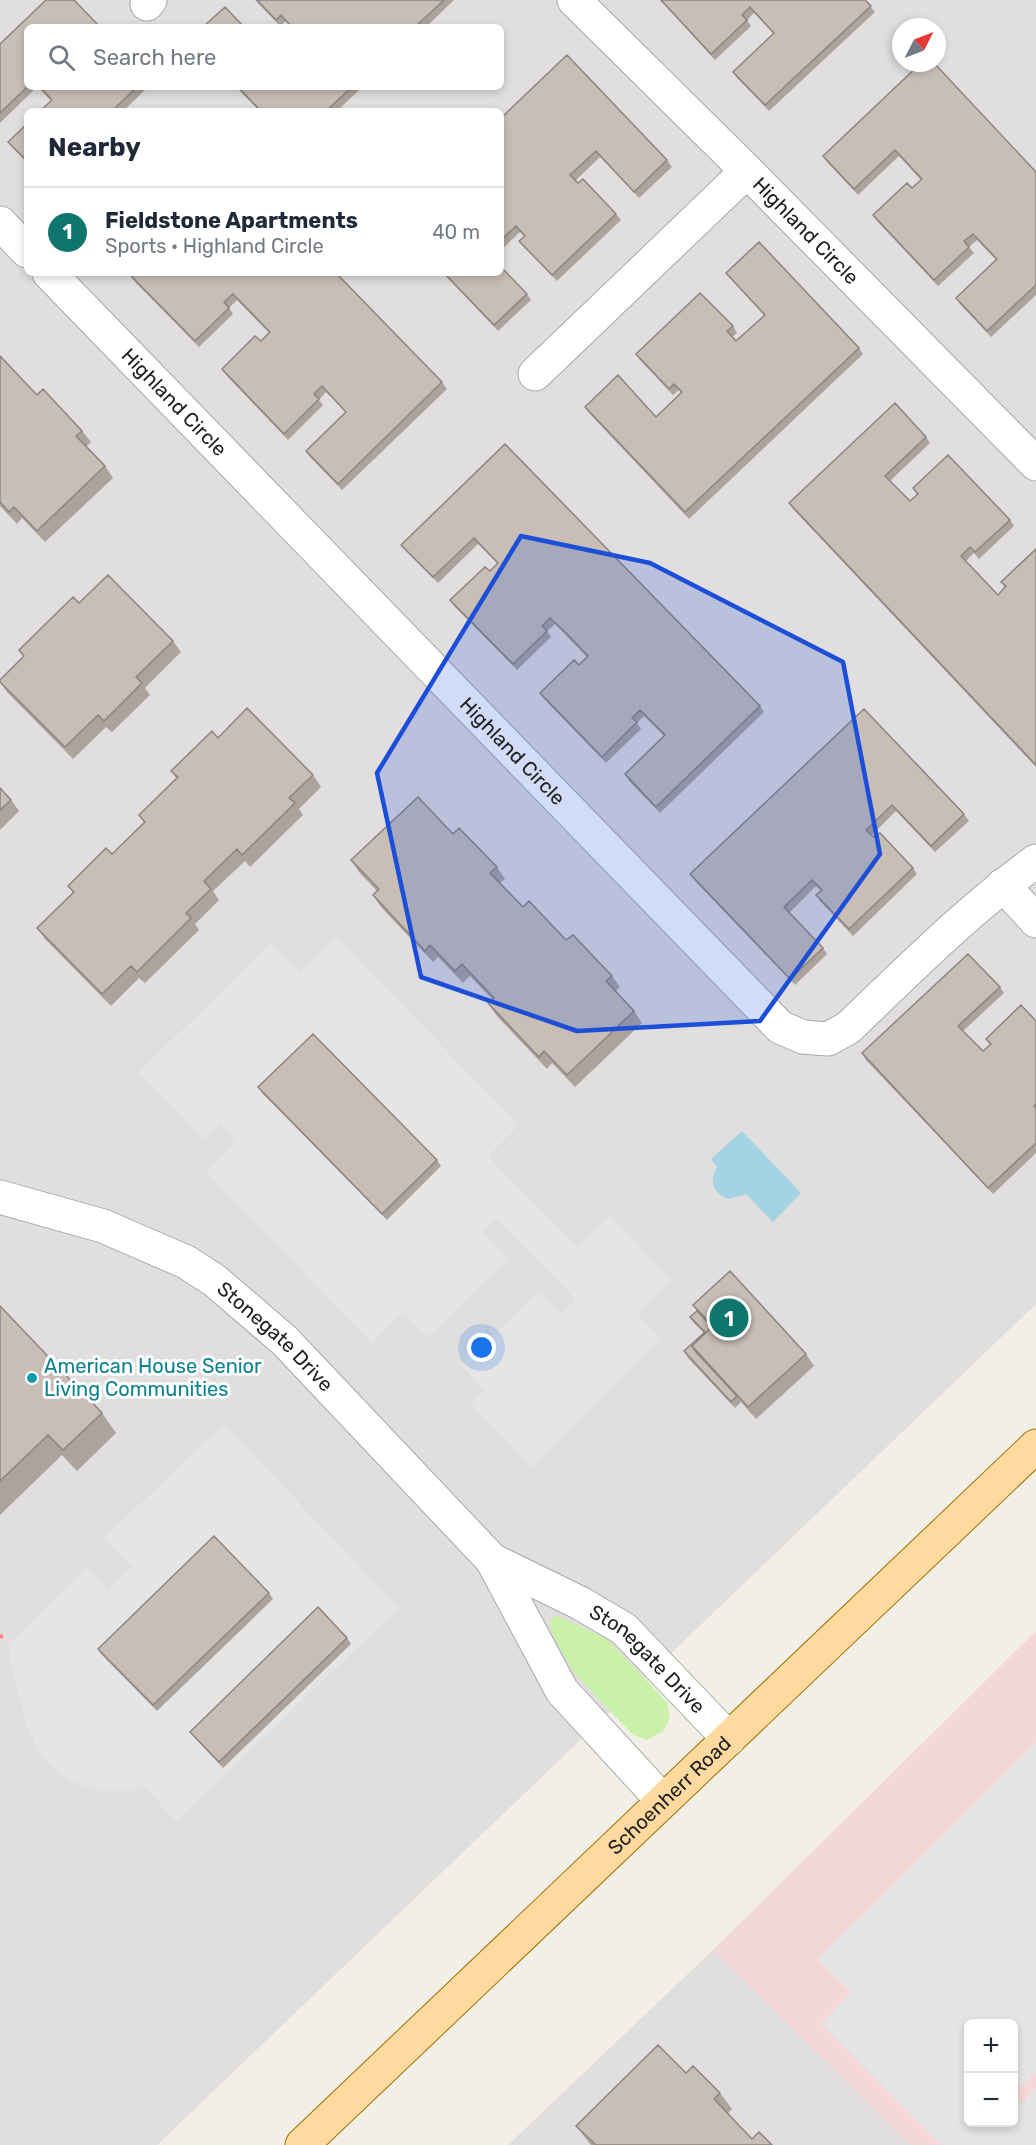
<!DOCTYPE html>
<html lang="en">
<head>
<meta charset="utf-8">
<style>
  :root { --surface:#fff; --page:#f2f2f3; --text:#1f2937; --muted:#747a83; --line:#e0e1e3; --accent:#0f766e }
  body { margin:0; font-family:Rubik,sans-serif; background:var(--page); color:var(--text) }
  .controls { position:absolute; right:18px; bottom:18px; display:grid; overflow:hidden; border-radius:9px; box-shadow:0 3px 9px #0003 }
  .controls button { width:54px; height:54px; display:grid; place-items:center; padding:0; border:0; border-bottom:2px solid var(--line); background:var(--surface); color:var(--text); font:30px sans-serif }
  .compass { position:absolute; left:892px; top:18px; width:54px; height:54px; border-radius:50%; background:var(--surface); box-shadow:0 3px 9px #0003; rotate:48deg }
  .you { position:absolute; left:482px; top:1348px; width:21px; height:21px; margin:-15px; border:4px solid #fff; border-radius:50%; background:#1a73e8; box-shadow:0 0 0 9px #1a73e833 }
  .badge { display:grid; place-items:center; width:39px; height:39px; border-radius:50%; background:var(--accent); color:#fff; font-size:20px; font-weight:700 }
  .pin { position:absolute; translate:-50% -50%; border:3px solid #fff; box-shadow:0 2px 6px #0006 }
  .list { margin:0; padding:0; list-style:none }
  h2 { display:flex; justify-content:space-between; align-items:center; height:78px; margin:0; padding:0 24px; font-size:26px }
  h2 small { font-size:20px; font-weight:400; color:var(--muted) }
  .list li { display:grid; grid-template-columns:39px 1fr auto; gap:18px; align-items:center; box-sizing:border-box; height:90px; padding:0 24px; border-top:2px solid var(--line) }
  .list b { display:block; font-size:22px; white-space:nowrap }
  .list p { margin:0; font-size:20px; white-space:nowrap; color:var(--muted) }
  .list em { font-size:20px; font-style:normal; color:var(--muted) }
  .icon { flex:none; width:33px; height:33px; fill:none; stroke:currentColor; stroke-width:2; stroke-linecap:round; stroke-linejoin:round }
  .map { position:relative; flex:none; width:1036px; height:2145px; overflow:hidden }
  .search { position:absolute; background:var(--surface); box-shadow:0 3px 9px #0003; left:24px; top:24px; width:480px; height:66px; display:flex; align-items:center; gap:15px; box-sizing:border-box; padding:0 21px; border-radius:9px; color:var(--muted); font-size:22px }
  .panel { position:absolute; background:var(--surface); box-shadow:0 3px 9px #0003; left:24px; top:108px; width:480px; height:168px; border-radius:9px }
  .map>svg:first-child { display:block }
  .residential { fill:#e0dede; fill-rule:evenodd }
  .commercial { fill:#f4d8d6; fill-rule:evenodd }
  .grass { fill:#caf1a9 }
  .parking { fill:#e5e5e5 }
  .water { fill:#a4d3e4 }
  .lines { fill:none; stroke-linecap:round; stroke-linejoin:round }
  .minor-casing { stroke:#a8a8a8; stroke-width:35 }
  .major-casing { stroke:#9f7000; stroke-width:35 }
  .path { stroke:#ff816c; stroke-width:4; stroke-dasharray:3 3; stroke-linecap:butt }
  .minor { stroke:#fff; stroke-width:33 }
  .major { stroke:#ffdaa0; stroke-width:33 }
  .wall { fill:#aca39d }
  .building { fill:#c8beb6; stroke:#8c857f; stroke-width:1.5 }
  .marked { fill:#1d4ed8; fill-opacity:0.2; stroke:#1d4ed8; stroke-width:4.5; stroke-linejoin:round }
  .culture-dot { fill:#0f9aa8; stroke:#fff; stroke-width:2 }
  .labels { text-anchor:middle; dominant-baseline:central; stroke-width:6; stroke-linejoin:round; paint-order:stroke }
  .street-label { font-size:20px; fill:#212121; stroke:#fff }
  .culture-label { font-size:20px; fill:#0d838f; stroke:#fff; text-anchor:start }
</style>
</head>
<body>
<div class="map">
<svg width="1036" height="2145" viewBox="0 0 1036 2145">
  <rect width="100%" height="100%" fill="#f2efe7"/>
  <path class="residential" d="M0,0H1036V1304L157,2145H0ZM27,27H501V87H27ZM901,27H937V63H901ZM27,111H501V273H27Z
    M713,1950L911,2145H508Z"/>
  <path class="commercial" d="M1036,1631V2145H911L713,1950ZM968,2024H1014V2122H968Z"/>
  <path class="grass" d="M558,1616L607,1639L667,1702L670,1718L663,1731L647,1740L633,1735L573,1672L551,1632L550,1625L551,1618Z"/>
  <path class="parking" d="M336,937L519,1125L488,1156L577,1247L610,1216L672,1280L638,1314L662,1339L532,1467L471,1404L484,1390L461,1366L539,1291L561,1314L576,1300L496,1218L482,1232L508,1259L428,1337L403,1312L372,1343L206,1172L237,1141L220,1123L204,1139L139,1072L271,943L300,972Z
    M224,1424L399,1608L176,1821L143,1786L125,1791H108L75,1783L55,1771L37,1749L27,1725L11,1665L8,1644L87,1568L108,1590L132,1567L104,1538Z
    M1036,1743V2072L1021,2087L1014,2080V2024H968V2122H1014V2103L1018,2106L1036,2088V2145H941L821,2024L851,1993L818,1959Z"/>
  <path class="water" d="M742,1131L801,1193L773,1222L746,1194L729,1199C712,1192 709,1182 717,1167L711,1159Z"/>
  <g class="lines">
    <defs>
      <g id="minor">
        <path id="s1" d="M574,0L747,171L1036,464"/>
        <path d="M147,4L150,0"/>
        <path d="M0,223L27,251"/>
        <path id="s2" d="M49,273L780,1027L803,1037L828,1039L848,1028C909,970 968,910 1036,861"/>
        <path d="M535,374L747,171"/>
        <path d="M1003,885L1036,921"/>
        <path id="s3" d="M0,1197L103,1226L186,1262L214,1280L285,1341L492,1560"/>
        <path id="s4" d="M663,1801L562,1691L492,1560L580,1603L624,1629L729,1739"/>
      </g>
      <g id="major">
        <path id="s5" d="M302,2145L1036,1446"/>
      </g>
    </defs>
    <use href="#minor" class="minor-casing"/>
    <use href="#major" class="major-casing"/>
    <path class="path" d="M0,1636L3,1637"/>
    <use href="#minor" class="minor"/>
    <use href="#major" class="major"/>
  </g>
  <path class="wall" d="M255,0H454L426,27H286L289,25L286,21L280,26Z
    M660,0H865L875,12L769,111L737,78L733,72L774,34L754,13L747,20L751,26L715,60Z
    M27,27V87H37L0,123V44Z
    M921,63L1036,172V295L991,337L960,304L956,298L996,260L977,240L969,247L974,253L938,286L877,221L873,215L912,188L921,180L899,156L858,195L827,162L823,156Z
    M38,87H148L123,111H40L51,101Z
    M236,87H362L337,111H259Z
    M501,118L667,160L672,167L639,198L600,157L575,181L616,214L621,220L557,281L524,247L519,241L524,236L520,232L501,250Z
    M27,124V163L13,148L8,142Z
    M336,273L442,382L447,389L342,490L310,457L306,451L346,412L326,392L319,400L323,405L288,440L226,375L222,369L261,341L269,333L237,300L229,308L233,314L199,347L136,283L132,277Z
    M443,273H501L527,294L531,300L498,331Z
    M726,273L859,348L863,354L689,519L589,413L585,407L656,417L681,393L679,390L673,395L640,360L636,354L733,326L737,333L732,337L736,341L764,315L731,279Z
    M0,356L37,395L82,431L91,442L86,447L105,466L113,478L45,542L22,518L17,524L0,506Z
    M926,437L930,443L890,481L910,501L917,494L913,488L1010,520L1014,526L979,559L974,553L966,561L998,595L1005,588L1001,582L1036,549V767L793,509L789,503Z
    M505,444L760,706L764,712L660,813L629,781L625,774L664,736L644,716L637,723L641,729L606,763L544,699L540,693L579,665L587,657L555,624L547,631L551,637L517,670L454,606L450,600L490,571L498,564L478,544L438,583L406,551L401,545Z
    M79,603L173,641L181,652L145,688L150,695L112,732L106,727L73,759L7,692L0,682L24,657L19,650Z
    M864,709L964,814L969,821L935,852L896,811L872,835L913,868L917,874L853,936L820,901L816,895L821,891L816,886L789,913L823,948L827,954L795,985L694,880L690,874Z
    M218,738L313,775L321,787L299,809L303,815L250,867L245,861L213,891L219,900L195,924L199,930L145,983L139,978L111,1006L45,939L37,928L73,893L68,886L112,854L144,822L139,815L176,778L171,771Z
    M0,788L11,800L19,811L0,830Z
    M453,834L497,867L505,879L500,883L523,907L612,976L620,987L616,991L634,1011L642,1023L575,1087L552,1063L547,1069L528,1049L496,1015L488,1003L492,999L470,976L463,983L438,957L433,962L381,907L373,895L377,891L359,872L351,860Z
    M1000,987L1004,993L963,1031L983,1051L990,1045L986,1039L1036,1021V1153L993,1194L866,1060L862,1053Z
    M258,1087L437,1160L441,1166L387,1220L262,1093Z
    M693,1305L806,1354L814,1366L756,1419L741,1402L735,1408L688,1358L684,1351L704,1333L694,1323L690,1317L697,1311Z
    M0,1306L102,1413L116,1433L77,1471L62,1455L0,1515Z
    M269,1593L273,1599L157,1711L102,1655L98,1649Z
    M347,1638L351,1644L223,1768L195,1738L190,1732Z
    M686,2073L720,2093L732,2109L727,2114L752,2139L772,2145H591L576,2126Z"/>
  <path class="building" d="M46,0H74L100,27H27V87L0,113V44Z
    M257,0H444L415,27H286L289,24L281,15L276,20Z
    M661,0H865L871,6L765,105L733,72L774,33L750,7L742,15L747,20L711,54Z
    M225,7L244,27H203Z
    M567,55L667,160L634,192L596,151L570,175L578,183L583,179L616,214L552,275L519,241L525,236L516,226L501,240V118Z
    M921,63H934L1036,172V285L987,331L956,298L997,259L973,234L964,241L969,247L934,280L873,215L907,183L912,188L922,179L895,150L854,189L823,156Z
    M40,87H137L112,111H40L52,100Z
    M238,87H352L326,111H261Z
    M27,124V161L8,142Z
    M759,242L859,348L685,512L585,407L618,375L656,417L682,392L674,384L669,389L636,354L700,293L733,326L727,331L736,341L765,315L726,273Z
    M501,267L527,294L494,325L444,273H501Z
    M136,273H336L442,382L338,484L306,451L346,412L322,386L314,394L319,399L284,434L222,369L255,336L261,341L270,332L233,294L224,302L229,308L195,341L132,277Z
    M0,356L37,395L43,389L82,431L76,436L105,466L37,531L14,507L9,512L0,502Z
    M895,403L926,437L885,476L910,501L918,494L913,488L948,455L1010,520L975,552L970,547L961,556L998,595L1006,586L1001,582L1036,549V765L789,503Z
    M505,444L760,706L656,807L625,774L665,735L640,710L632,718L637,722L602,757L540,693L574,660L579,665L588,656L568,635L550,618L542,626L547,631L513,664L450,600L485,567L490,571L498,563L474,538L433,577L401,545Z
    M108,575L173,641L136,677L142,683L104,721L98,715L65,747L0,682V680L24,656L19,650L73,597L79,603Z
    M247,708L313,775L289,798L295,803L242,855L237,849L204,881L211,889L186,913L191,918L137,972L131,966L102,994L37,928L74,892L68,886L106,848L112,854L145,822L139,815L178,777L171,771L212,731L218,738Z
    M864,709L964,814L931,846L892,805L866,830L874,837L880,833L913,868L849,929L816,895L822,890L812,880L784,907L823,948L790,979L690,874Z
    M0,788L11,800L0,810Z
    M418,797L453,834L459,828L497,867L490,873L523,907L529,901L566,940L573,935L612,976L606,981L634,1011L567,1075L544,1051L539,1057L520,1037L488,1003L494,998L462,964L455,971L430,945L425,951L373,895L379,889L351,860Z
    M968,954L1000,987L958,1026L983,1051L991,1044L986,1039L1021,1005L1036,1021V1104L1034,1106L1036,1108V1143L988,1188L862,1053Z
    M313,1034L437,1160L382,1214L258,1087Z
    M730,1271L806,1354L748,1407L692,1346L713,1326L693,1305Z
    M0,1306L102,1413L63,1450L48,1435L0,1481Z
    M697,1311L712,1327L692,1346L696,1352L737,1396L731,1402L684,1351L705,1332L690,1317Z
    M214,1536L269,1593L153,1705L98,1649Z
    M318,1607L347,1638L219,1762L190,1732Z
    M658,2045L686,2073L693,2066L720,2093L714,2099L752,2139L759,2132L772,2145H596L576,2126Z"/>
  <path class="marked" d="M521,536L650,563L843,662L880,854L760,1021L577,1031L421,977L377,773Z"/>
  <circle class="culture-dot" cx="32" cy="1378" r="6"/>
  <g class="labels">
    <g class="street-label">
      <text stroke="none"><textPath href="#s1" startOffset="327">Highland Circle</textPath></text>
      <text stroke="none"><textPath href="#s2" startOffset="180">Highland Circle</textPath></text>
      <text stroke="none"><textPath href="#s2" startOffset="666">Highland Circle</textPath></text>
      <text stroke="none"><textPath href="#s3" startOffset="314">Stonegate Drive</textPath></text>
      <text stroke="none"><textPath href="#s4" startOffset="484">Stonegate Drive</textPath></text>
      <text stroke="none"><textPath href="#s5" startOffset="507">Schoenherr Road</textPath></text>
    </g>
    <g class="culture-label">
      <text x="44" y="1366">American House Senior<tspan x="44" dy="23">Living Communities</tspan></text>
    </g>
  </g>
</svg>
<div class="controls">
<button>+</button>
<button>−</button>
</div>
<svg class="compass" viewBox="-18 -18 36 36"><path d="M0-13l5 13h-10z" fill="#e53935"/><path d="M0 13l5-13h-10z" fill="#747a83"/></svg>
<div class="you"></div>
<div class="pin badge" style="left:729px;top:1318px">1</div>
<div class="search"><svg class="icon" aria-label="search" viewBox="0 0 24 24"><circle cx="10" cy="10" r="6"/><path d="M15 15l6 6"/></svg>Search here</div>
<section class="panel">
<h2>Nearby<small></small></h2>
<ul class="list">
<li><span class="badge">1</span><div><b>Fieldstone Apartments</b><p>Sports · Highland Circle</p></div><em>40 m</em></li>
</ul>
</section>
</div>
</body>
</html>
